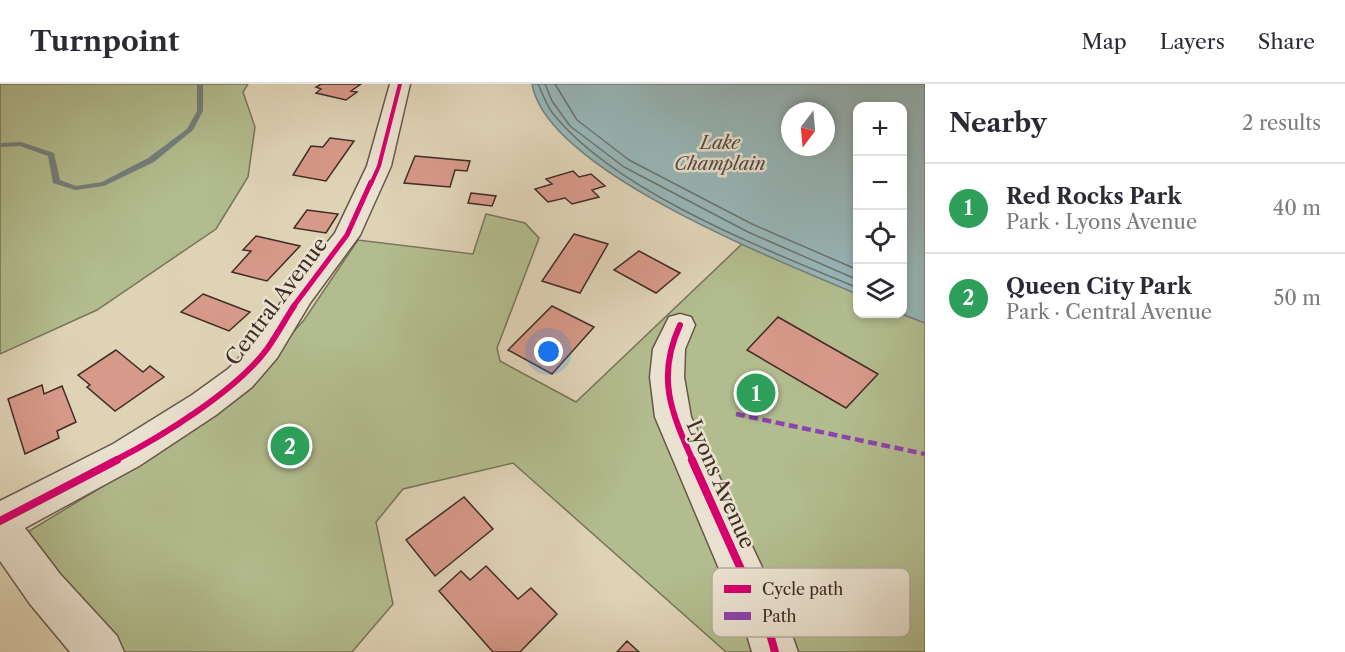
<!DOCTYPE html>
<html lang="en">
<head>
<meta charset="utf-8">
<style>
  :root { --surface:#fff; --page:#f2f2f3; --text:#2b2b33; --muted:#7c7c81; --line:#e1e1e2; --accent:#d93025 }
  body { margin:0; font-family:"Libre Caslon Text",serif; background:var(--page); color:var(--text) }
  .controls { position:absolute; right:18px; top:18px; display:grid; overflow:hidden; border-radius:12px; box-shadow:0 3px 9px #0003 }
  .controls button { width:54px; height:54px; display:grid; place-items:center; padding:0; border:0; border-bottom:2px solid var(--line); background:var(--surface); color:var(--text); font:30px sans-serif }
  .compass { position:absolute; left:781px; top:18px; width:54px; height:54px; border-radius:50%; background:var(--surface); box-shadow:0 3px 9px #0003; rotate:196deg }
  .you { position:absolute; left:549px; top:268px; width:21px; height:21px; margin:-15px; border:4px solid #fff; border-radius:50%; background:#1a73e8; box-shadow:0 0 0 9px #1a73e833 }
  .badge { display:grid; place-items:center; width:39px; height:39px; border-radius:50%; background:var(--accent); color:#fff; font-size:20px; font-weight:700 }
  .pin { position:absolute; translate:-50% -50%; border:3px solid #fff; box-shadow:0 2px 6px #0006 }
  .list { margin:0; padding:0; list-style:none }
  h2 { display:flex; justify-content:space-between; align-items:center; height:78px; margin:0; padding:0 24px; font-size:26px }
  h2 small { font-size:20px; font-weight:400; color:var(--muted) }
  .list li { display:grid; grid-template-columns:39px 1fr auto; gap:18px; align-items:center; box-sizing:border-box; height:90px; padding:0 24px; border-top:2px solid var(--line) }
  .list b { display:block; font-size:22px; white-space:nowrap }
  .list p { margin:0; font-size:20px; white-space:nowrap; color:var(--muted) }
  .list em { font-size:20px; font-style:normal; color:var(--muted) }
  .icon { flex:none; width:33px; height:33px; fill:none; stroke:currentColor; stroke-width:2; stroke-linecap:round; stroke-linejoin:round }
  .map { position:relative; flex:none; width:925px; height:568px; overflow:hidden }
  header { display:flex; align-items:center; gap:36px; box-sizing:border-box; height:84px; padding:0 30px; background:var(--surface); border-bottom:2px solid var(--line) }
  header strong { font-size:28px }
  nav { display:flex; gap:33px; margin-inline-start:auto; font-size:21px }
  main { display:flex }
  aside { flex:1; background:var(--surface) }
  .map>svg:first-child { display:block }
  .green { fill:#b2bc8e; stroke:#79745a; stroke-width:1.5 }
  .water { fill:#97b6b8; stroke:#747f7d; stroke-width:1.5; fill-rule:evenodd }
  .lines { fill:none; stroke-linecap:round; stroke-linejoin:round }
  .shore { stroke:#6c726e; stroke-width:1.5 }
  .stream { fill:#747f7d; fill-rule:evenodd }
  .building { fill:#d79989; stroke:#402d25; stroke-width:1.5 }
  .minor-casing { stroke:#685649; stroke-width:3 }
  .minor { fill:#eae2d0; fill-rule:evenodd }
  .quiet { stroke:#8e44ad; stroke-width:4.5; stroke-dasharray:9 4.5; stroke-linecap:butt }
  .cycleway-far3-casing { stroke:#eae2d0; stroke-width:6 }
  .cycleway-far2-casing { stroke:#eae2d0; stroke-width:8 }
  .cycleway-far1-casing { stroke:#eae2d0; stroke-width:10 }
  .cycleway-casing { stroke:#eae2d0; stroke-width:11 }
  .cycleway-far3 { stroke:#d6006c; stroke-width:4 }
  .cycleway-far2 { stroke:#d6006c; stroke-width:5 }
  .cycleway-far1 { stroke:#d6006c; stroke-width:6 }
  .cycleway { stroke:#d6006c; stroke-width:8 }
  .labels { text-anchor:middle; dominant-baseline:central; stroke-width:5; stroke-linejoin:round; paint-order:stroke }
  .far-water-label { font-size:18px; font-style:italic; fill:#514842; stroke:#eae2d0 }
  .street-label { font-size:21px; fill:#402d25; stroke:#eae2d0 }
  .key { fill:#eae2d0; stroke:#b7ac9d; stroke-width:1.5 }
  .key-label { font-size:16px; fill:#402d25 }
</style>
</head>
<body>
<header>
<strong>Turnpoint</strong>
<nav><a>Map</a><a>Layers</a><a>Share</a></nav>
</header>
<main>
<div class="map">
<svg width="925" height="568" viewBox="0 0 925 568">
  <rect width="100%" height="100%" fill="#dfd3b6"/>
  <filter id="stains"><feTurbulence type="fractalNoise" baseFrequency=".00333" numOctaves="4"/><feColorMatrix values="0 0 0 0 .2 0 0 0 0 .09 0 0 0 0 .02 0 0 0 .5 -.17"/></filter>
  <radialGradient id="worn" r=".72"><stop offset=".6" stop-color="#630" stop-opacity="0"/><stop offset="1" stop-color="#630" stop-opacity=".3"/></radialGradient>
  <path class="green" d="M0,0H248L243,8L255,43L248,93L216,145L97,226L0,270Z
    M486,130L525,139L539,154L497,264L500,277L576,318L742,160L857,210L858,230H902L925,239V568H726L513,379L403,405L376,438L393,520L352,568H124L21,452L120,392L264,281L304,236L358,156L473,170Z"/>
  <path class="water" d="M532,0H925V239L902,230V22H858L857,210C780,177 547,87 532,0ZM790,27H826V63H790Z"/>
  <g class="lines">
    <path class="shore" d="M538,0C543,10 547,24 555,32C618,109 767,166 858,204
      M545,0L552,17L570,42L624,83L748,148L858,196
      M555,0L577,36L629,76L752,140L858,186"/>
    <path class="stream" d="M197,0H203V27L193,46L154,78L104,102L75,106L53,99L48,72L20,62L0,63V59L21,58L54,69L60,96L76,102L102,98L148,74L187,45L197,27Z"/>
  </g>
  <path class="building" d="M321,0H361L351,7L357,8L346,16L316,9L321,5L316,3Z
    M330,54L354,57L326,97L293,91L311,62L323,63Z
    M415,72L470,77L467,87L455,86L450,103L404,99Z
    M573,87L579,93L591,90L605,102L592,106L599,113L572,120L565,114L548,118L535,105L552,100L546,95Z
    M471,109L496,112L492,122L468,119Z
    M307,126L338,130L326,149L294,144Z
    M574,150L608,160L580,209L542,197Z
    M256,152L300,162L267,197L232,188L251,167L243,166Z
    M639,167L680,189L656,209L614,186Z
    M203,210L250,228L229,247L181,228Z
    M552,222L594,243L552,290L508,266Z
    M778,233L878,290L846,324L747,266Z
    M116,266L143,288L150,282L164,293L115,327L87,303L90,301L78,291Z
    M42,301L44,310L62,302L76,338L57,347L59,354L25,370L8,315Z
    M464,413L493,445L435,492L406,456Z
    M486,482L518,515L531,504L557,530L520,568H493L439,507L461,487L470,496Z
    M627,557L639,568H617Z"/>
  <g class="lines">
    <defs>
      <path id="minor" d="M390,0H410L391,82L360,151L310,219L277,274L252,303L216,331L139,382L25,444L60,490L117,552L124,568H70L30,520L0,477V417L113,360L192,311L228,285L255,258L289,206L335,149L367,82Z
        M680,230L691,233L695,241L685,265L684,293L691,333L786,534L798,568H752L747,551L655,333L650,293L653,265L669,233Z"/>
    </defs>
    <use href="#minor" class="minor-casing"/>
    <use href="#minor" class="minor"/>
    <path class="quiet" d="M736,330L925,370"/>
    <defs>
      <path id="cycleway-far3" d="M371,100L379,82L400,0"/>
      <path id="cycleway-far2" d="M293,223L347,151L371,98"/>
      <path id="cycleway-far1" d="M680,241C656,293 671,328 693,377
        M114,377C161,353 236,307 267,265C276,252 285,236 294,222"/>
      <path id="cycleway" d="M692,376L770,550L775,568
        M0,437L117,376"/>
    </defs>
    <use href="#cycleway-far3" class="cycleway-far3-casing"/>
    <use href="#cycleway-far2" class="cycleway-far2-casing"/>
    <use href="#cycleway-far1" class="cycleway-far1-casing"/>
    <use href="#cycleway" class="cycleway-casing"/>
    <use href="#cycleway-far3" class="cycleway-far3"/>
    <use href="#cycleway-far2" class="cycleway-far2"/>
    <use href="#cycleway-far1" class="cycleway-far1"/>
    <use href="#cycleway" class="cycleway"/>
  </g>
  <g class="labels">
    <g class="far-water-label">
      <text x="720" y="59">Lake<tspan x="720" dy="21">Champlain</tspan></text>
    </g>
    <g class="street-label">
      <text transform="translate(276 217) rotate(-53)">Central Avenue</text>
      <text transform="translate(721 400) rotate(66)">Lyons Avenue</text>
    </g>
  </g>
  <rect x="712" y="484" width="198" height="69" rx="9" class="key"/>
  <rect x="724" y="501" width="27" height="8" fill="#d6006c"/>
  <rect x="724" y="528" width="27" height="8" fill="#8e44ad"/>
  <g class="key-label">
    <text x="762" y="511">Cycle path</text>
    <text x="762" y="538">Path</text>
  </g>
  <rect width="100%" height="100%" filter="url(#stains)"/>
  <rect width="100%" height="100%" fill="url(#worn)"/>
</svg>
<div class="controls">
<button>+</button>
<button>−</button>
<button><svg class="icon" aria-label="locate" viewBox="0 0 24 24"><circle cx="12" cy="12" r="6"/><path d="M12 2v4M12 18v4M2 12h4M18 12h4"/></svg></button>
<button><svg class="icon" aria-label="layers" viewBox="0 0 24 24"><path d="M12 4l9 5-9 5-9-5zM3 14l9 5 9-5"/></svg></button>
</div>
<svg class="compass" viewBox="-18 -18 36 36"><path d="M0-13l5 13h-10z" fill="#e53935"/><path d="M0 13l5-13h-10z" fill="#7c7c81"/></svg>
<div class="you"></div>
<div class="pin badge" style="left:756px;top:309px;background:#2e9e5b">1</div>
<div class="pin badge" style="left:290px;top:362px;background:#2e9e5b">2</div>
</div>
<aside>
<h2>Nearby<small>2 results</small></h2>
<ul class="list">
<li><span class="badge" style="background:#2e9e5b">1</span><div><b>Red Rocks Park</b><p>Park · Lyons Avenue</p></div><em>40 m</em></li>
<li><span class="badge" style="background:#2e9e5b">2</span><div><b>Queen City Park</b><p>Park · Central Avenue</p></div><em>50 m</em></li>
</ul>
</aside>
</main>
</body>
</html>
